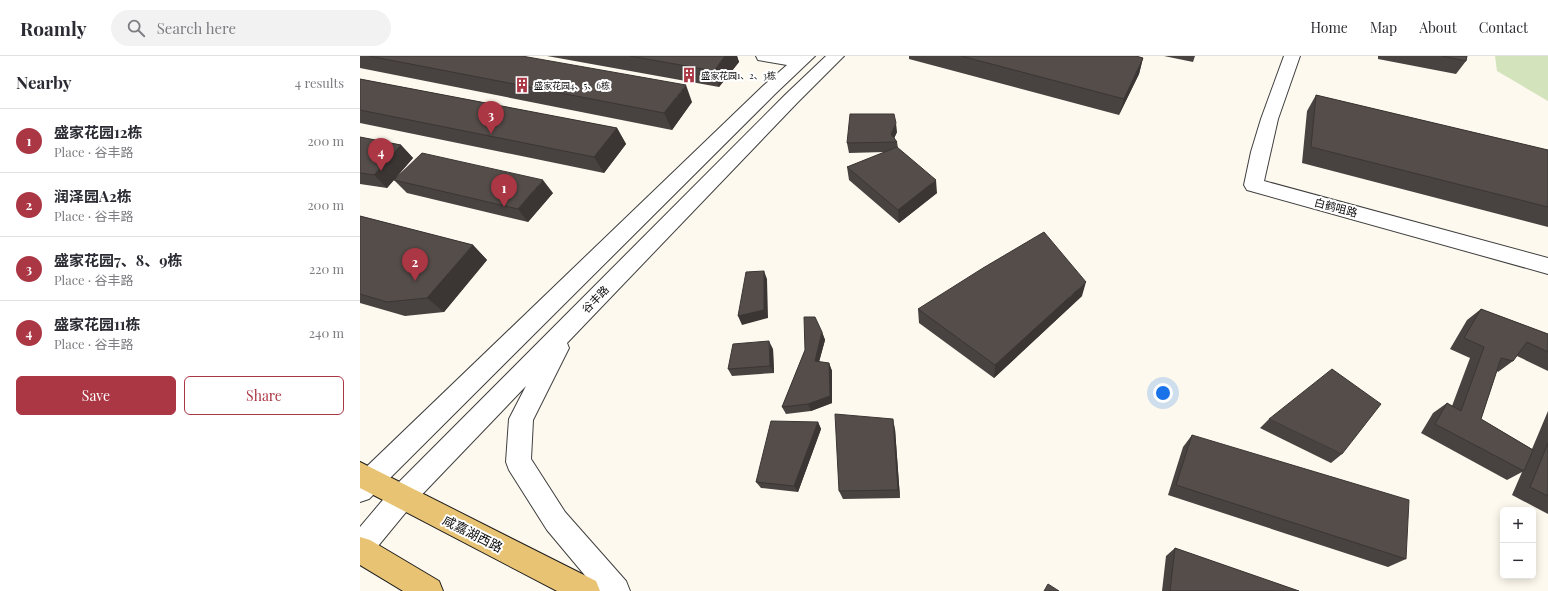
<!DOCTYPE html>
<html lang="en">
<head>
<meta charset="utf-8">
<style>
  :root { --surface:#fff; --page:#f2f2f3; --text:#2b2b33; --muted:#7c7c81; --line:#e1e1e2; --accent:#ab3644 }
  body { margin:0; font-family:"Playfair Display","Noto Sans SC",serif; background:var(--page); color:var(--text) }
  .controls { position:absolute; right:12px; bottom:12px; display:grid; overflow:hidden; border-radius:6px; box-shadow:0 2px 10px #0003 }
  .controls button { width:36px; height:36px; display:grid; place-items:center; padding:0; border:0; border-bottom:1px solid var(--line); background:var(--surface); color:var(--text); font:20px sans-serif }
  .you { position:absolute; left:803px; top:337px; width:14px; height:14px; margin:-10px; border:3px solid #fff; border-radius:50%; background:#1a73e8; box-shadow:0 0 0 6px #1a73e833 }
  .badge { display:grid; place-items:center; width:26px; height:26px; border-radius:50%; background:var(--accent); color:#fff; font-size:13px; font-weight:700 }
  .pin { position:absolute; translate:-50% -33px; filter:drop-shadow(0 1px 2px #0008) }
  .pin::after { content:''; position:absolute; top:21px; width:14px; height:12px; background:inherit; clip-path:polygon(0 0,100% 0,50% 100%) }
  .list { margin:0; padding:0; list-style:none }
  h2 { display:flex; justify-content:space-between; align-items:center; height:52px; margin:0; padding:0 16px; font-size:17px }
  h2 small { font-size:13px; font-weight:400; color:var(--muted) }
  .list li { display:grid; grid-template-columns:26px 1fr auto; gap:12px; align-items:center; box-sizing:border-box; height:64px; padding:0 16px; border-top:1px solid var(--line) }
  .list b { display:block; font-size:15px; white-space:nowrap }
  .list p { margin:0; font-size:13px; white-space:nowrap; color:var(--muted) }
  .list em { font-size:13px; font-style:normal; color:var(--muted) }
  .actions { display:flex; gap:8px; padding:12px 16px }
  .actions a { flex:1; padding:9px 0; border:1px solid var(--accent); border-radius:6px; text-align:center; font-size:14px; color:var(--accent) }
  .actions .main { background:var(--accent); color:#fff }
  .icon { flex:none; width:22px; height:22px; fill:none; stroke:currentColor; stroke-width:2; stroke-linecap:round; stroke-linejoin:round }
  .map { position:relative; flex:none; width:1188px; height:535px; overflow:hidden }
  header { display:flex; align-items:center; gap:24px; box-sizing:border-box; height:56px; padding:0 20px; background:var(--surface); border-bottom:1px solid var(--line) }
  header strong { font-size:19px }
  nav { display:flex; gap:22px; margin-inline-start:auto; font-size:14px }
  .search { width:280px; height:36px; background:var(--page); display:flex; align-items:center; gap:10px; box-sizing:border-box; padding:0 14px; border-radius:22px; color:var(--muted); font-size:15px }
  main { display:flex }
  aside { flex:1; background:var(--surface) }
  .map>svg:first-child { display:block }
  .green { fill:#d3e3bc }
  .lines { fill:none; stroke-linecap:round; stroke-linejoin:round }
  .minor-casing { stroke:#3f3f3f; stroke-width:2 }
  .major-casing { stroke:#1d1d1d; stroke-width:2 }
  .minor { fill:#fff; fill-rule:evenodd }
  .major { fill:#e8c373; fill-rule:evenodd }
  .wall { fill:#484240 }
  .shaded-wall { fill:#3b3634 }
  .building { fill:#544d4a; stroke:#3b3634 }
  .labels { text-anchor:middle; dominant-baseline:central; stroke-width:4; stroke-linejoin:round; paint-order:stroke }
  .far-poi-label { font-size:9px; fill:#0c0c0c; stroke:#fff; text-anchor:start }
  .street-label { font-size:11px; fill:#0c0c0c; stroke:#fff }
  .near-street-label { font-size:13px; fill:#0c0c0c; stroke:#fff }
</style>
</head>
<body>
<header>
<strong>Roamly</strong>
<div class="search"><svg class="icon" aria-label="search" viewBox="0 0 24 24"><circle cx="10" cy="10" r="6"/><path d="M15 15l6 6"/></svg>Search here</div>
<nav><a>Home</a><a>Map</a><a>About</a><a>Contact</a></nav>
</header>
<main>
<aside>
<h2>Nearby<small>4 results</small></h2>
<ul class="list">
<li><span class="badge">1</span><div><b>盛家花园12栋</b><p>Place · 谷丰路</p></div><em>200 m</em></li>
<li><span class="badge">2</span><div><b>润泽园A2栋</b><p>Place · 谷丰路</p></div><em>200 m</em></li>
<li><span class="badge">3</span><div><b>盛家花园7、8、9栋</b><p>Place · 谷丰路</p></div><em>220 m</em></li>
<li><span class="badge">4</span><div><b>盛家花园11栋</b><p>Place · 谷丰路</p></div><em>240 m</em></li>
</ul>
<div class="actions"><a class="main">Save</a><a>Share</a></div>
</aside>
<div class="map">
<svg width="1188" height="535" viewBox="0 0 1188 535">
  <rect width="100%" height="100%" fill="#fdf9ee"/>
  <path class="green" d="M1135,0H1188V45L1137,15Z"/>
  <g class="lines">
    <defs>
      <path id="minor" d="M396,0H455L415,38L9,443L0,446V417L403,30L427,9L398,4Z
        M466,0H484L437,47L207,287L209,292L173,364L171,403L205,456L266,525L270,535H238L187,474L149,414L146,406L149,363L166,330L51,450L9,501L0,505V471L33,432L425,39Z
        M924,0H940L918,63L904,125L1188,202V218L887,134L884,129L891,96L901,63Z"/>
      <path id="major" d="M0,406L236,525L240,535H197L0,432Z
        M0,481L10,484L79,525L83,535H43L0,509Z"/>
    </defs>
    <use href="#minor" class="minor-casing"/>
    <use href="#major" class="major-casing"/>
    <use href="#minor" class="minor"/>
    <use href="#major" class="major"/>
  </g>
  <path class="wall" d="M0,0H162L332,46L312,74L0,12Z
    M187,0H377L379,6L359,31Z
    M549,0H776L783,2L779,18L759,59L549,3Z
    M804,0H835L833,6Z
    M1018,0H1107L1106,5L1096,18L1018,3Z
    M0,23L257,72L266,88L244,117L0,67Z
    M956,39L1188,94V171L942,107L947,55Z
    M537,76L534,82L537,86L538,92L577,137L539,167L489,124L487,111L525,96L489,97L487,87Z
    M0,81L41,89L53,102L27,132L0,128Z
    M34,124L193,137L168,166L47,137Z
    M0,160L113,189L127,204L84,256L45,260L0,247Z
    M722,240L634,322L559,267L558,253Z
    M1121,253L1188,278V315L1157,300L1153,305L1138,316L1137,315L1121,363L1172,393L1188,355V458L1152,439L1162,416L1147,424L1061,377L1073,357L1087,347L1092,350L1110,302L1090,293L1107,264Z
    M462,276L465,284L459,306L469,307L472,315V347L451,355L426,358L422,351L445,294Z
    M413,293L414,317L372,320L368,313Z
    M909,363L982,398L971,407L900,372Z
    M458,366L461,373L438,436L401,432L396,426Z
    M535,373L540,442L483,443L479,435Z
    M832,379L1046,503L1028,511L808,439L823,391Z
    M815,492L939,535H802L806,500Z"/>
  <path class="shaded-wall" d="M365,0H377L379,6L359,31L354,15Z
    M783,2L779,18L759,59L764,43Z
    M326,29L332,46L312,74L304,57Z
    M536,67L537,76L532,87L531,78Z
    M257,72L266,88L244,117L234,101Z
    M41,89L53,102L27,132L14,119Z
    M183,124L193,137L168,166L158,153Z
    M576,124L577,137L539,167L538,154Z
    M113,189L127,204L84,256L67,242Z
    M404,215L407,223L408,262L382,269L378,260Z
    M726,226L722,240L634,322L635,309Z
    M462,276L465,284L457,313L455,305Z
    M409,285L413,293L414,317L410,310Z
    M469,307L472,315V347L451,355L448,348Z
    M533,363L535,373L540,442L538,434Z
    M458,366L461,373L438,436L434,430Z"/>
  <path class="building" d="M9,0H162L326,29L304,57Z
    M270,0H365L354,15Z
    M601,0H776L783,2L764,43Z
    M1082,0H1107L1106,5Z
    M0,23L257,72L234,101L0,54Z
    M956,39L1188,94V151L951,91Z
    M490,58H534L536,67L531,78L537,86L487,87Z
    M0,81L41,89L14,119L0,117Z
    M537,91L576,124L538,154L487,111Z
    M62,97L183,124L158,153L34,124Z
    M0,160L113,189L67,242L27,246L0,238Z
    M684,176L726,226L635,309L558,253L623,212Z
    M404,215V254L378,260L386,216Z
    M1121,253L1188,278V296L1167,286L1153,305L1141,302L1121,363L1173,394L1164,415L1075,368L1087,347L1101,355L1124,291L1104,282Z
    M444,261H455L462,276L455,305L469,307L470,340L448,348L422,351L445,294Z
    M409,285L410,310L368,313L373,288Z
    M972,313L1021,348L982,398L909,363Z
    M475,358L533,363L538,434L479,435Z
    M411,365L458,366L434,430L396,426Z
    M832,379L1049,444L1046,503L816,429Z
    M1188,387V440L1170,431Z
    M815,492L939,535H810Z
    M688,528L699,535H684Z"/>
  <defs>
    <symbol id="building-bare" viewBox="-9 -9 18 18"><path d="M-4-6H4V6H1V3H-1V6H-4ZM-2.5-4.3h1.7v1.8h-1.7ZM.8-4.3h1.7v1.8H.8ZM-2.5-1h1.7V.8h-1.7ZM.8-1h1.7V.8H.8Z" fill="#ab3644" stroke="#fff" stroke-width="2.5" paint-order="stroke"/></symbol>
  </defs>
  <g fill-rule="evenodd">
    <use href="#building-bare" x="318" y="8" width="22" height="22"/>
    <use href="#building-bare" x="151" y="18" width="22" height="22"/>
  </g>
  <g class="labels">
    <g class="far-poi-label">
      <text x="341" y="19">盛家花园1、2、3栋</text>
      <text x="174" y="29">盛家花园4、5、6栋</text>
    </g>
    <g class="street-label">
      <text transform="translate(976 151) rotate(15)">白鹤咀路</text>
      <text transform="translate(235 243) rotate(-46)">谷丰路</text>
    </g>
    <g class="near-street-label">
      <text transform="translate(113 477) rotate(27)">咸嘉湖西路</text>
    </g>
  </g>
</svg>
<div class="controls">
<button>+</button>
<button>−</button>
</div>
<div class="you"></div>
<div class="pin badge" style="left:144px;top:151px">1</div>
<div class="pin badge" style="left:55px;top:225px">2</div>
<div class="pin badge" style="left:131px;top:78px">3</div>
<div class="pin badge" style="left:21px;top:115px">4</div>
</div>
</main>
</body>
</html>
